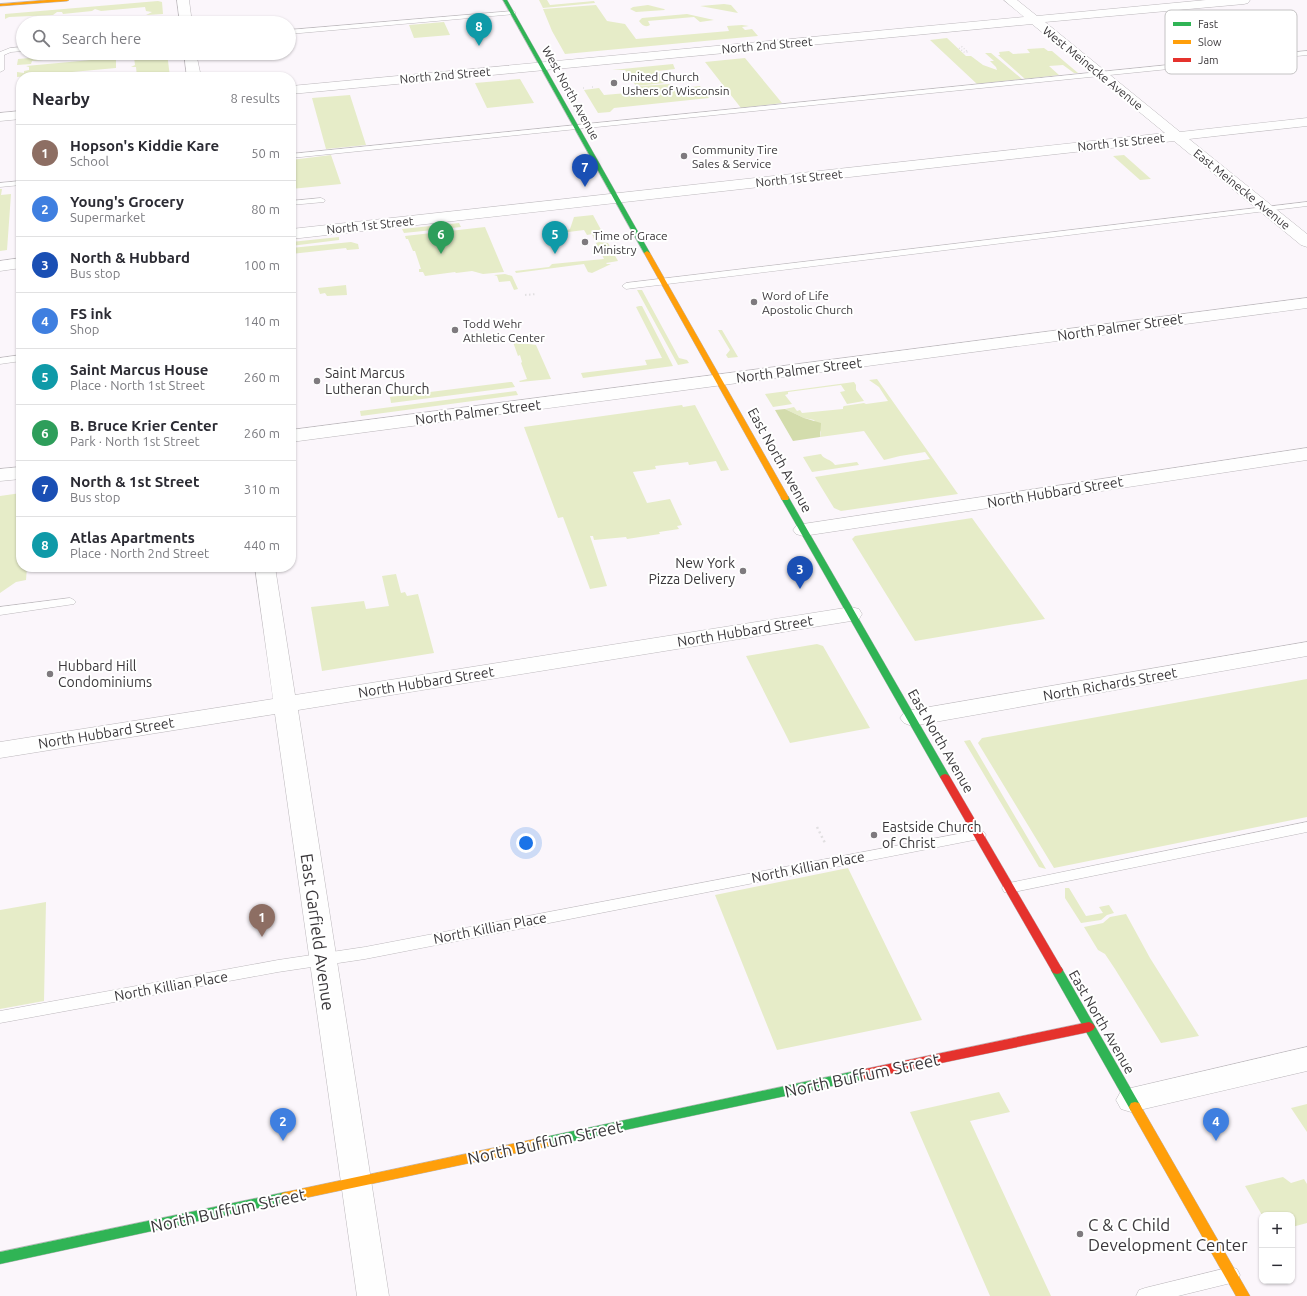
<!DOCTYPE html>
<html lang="en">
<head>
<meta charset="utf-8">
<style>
  :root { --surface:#fff; --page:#f2f2f3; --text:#2b2b33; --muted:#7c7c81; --line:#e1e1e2; --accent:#111827 }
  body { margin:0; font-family:Ubuntu,sans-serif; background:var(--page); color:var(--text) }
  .controls { position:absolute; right:12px; bottom:12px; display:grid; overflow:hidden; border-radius:8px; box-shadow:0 1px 3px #0004 }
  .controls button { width:36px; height:36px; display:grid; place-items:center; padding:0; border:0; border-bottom:1px solid var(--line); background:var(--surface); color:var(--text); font:20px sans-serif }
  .you { position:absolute; left:526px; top:843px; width:14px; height:14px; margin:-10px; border:3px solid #fff; border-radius:50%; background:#1a73e8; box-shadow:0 0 0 6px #1a73e833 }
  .badge { display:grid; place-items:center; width:26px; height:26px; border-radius:50%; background:var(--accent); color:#fff; font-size:13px; font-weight:700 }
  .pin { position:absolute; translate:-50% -33px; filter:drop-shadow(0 1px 2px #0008) }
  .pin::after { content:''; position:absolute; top:21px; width:14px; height:12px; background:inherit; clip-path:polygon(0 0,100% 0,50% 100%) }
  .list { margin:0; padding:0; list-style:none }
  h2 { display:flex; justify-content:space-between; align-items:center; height:52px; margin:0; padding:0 16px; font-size:17px }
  h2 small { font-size:13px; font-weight:400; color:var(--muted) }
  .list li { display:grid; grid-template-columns:26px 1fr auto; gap:12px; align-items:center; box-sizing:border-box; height:56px; padding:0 16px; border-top:1px solid var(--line) }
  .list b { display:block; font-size:15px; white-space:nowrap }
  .list p { margin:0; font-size:13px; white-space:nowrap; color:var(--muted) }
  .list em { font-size:13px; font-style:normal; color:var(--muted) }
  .icon { flex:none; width:22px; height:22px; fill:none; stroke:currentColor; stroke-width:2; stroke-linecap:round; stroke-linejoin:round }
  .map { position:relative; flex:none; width:1307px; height:1296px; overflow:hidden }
  .search { position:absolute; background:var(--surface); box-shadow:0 1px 3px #0004; left:16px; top:16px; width:280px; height:44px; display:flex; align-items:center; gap:10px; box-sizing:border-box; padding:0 14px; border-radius:22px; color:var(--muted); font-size:15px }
  .panel { position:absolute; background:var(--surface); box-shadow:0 1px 3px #0004; left:16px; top:72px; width:280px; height:500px; border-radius:16px }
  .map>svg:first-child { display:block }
  .green { fill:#e6ecc8 }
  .forest { fill:#d3dcac }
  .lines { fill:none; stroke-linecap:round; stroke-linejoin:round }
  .lane-casing { stroke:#bcb8bc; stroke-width:1 }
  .street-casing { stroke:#bcb8bc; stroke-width:1 }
  .fast-casing { stroke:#bcb8bc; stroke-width:1 }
  .slow-casing { stroke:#bcb8bc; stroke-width:1 }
  .jam-casing { stroke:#bcb8bc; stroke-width:1 }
  .path-far2 { stroke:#e1dfe1; stroke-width:1.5; stroke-dasharray:1 2; stroke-linecap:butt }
  .path-far1 { stroke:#e1dfe1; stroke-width:2; stroke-dasharray:1.5 2.5; stroke-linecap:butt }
  .path { stroke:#e1dfe1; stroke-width:2.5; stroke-dasharray:2 3; stroke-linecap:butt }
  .lane { fill:#fefefe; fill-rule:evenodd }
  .street { fill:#fefefe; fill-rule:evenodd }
  .fast { fill:#30b455; fill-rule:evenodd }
  .slow { fill:#ff9f0a; fill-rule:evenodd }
  .jam { fill:#e5322d; fill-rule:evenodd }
  .poi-dot { fill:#7e7a7e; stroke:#fff; stroke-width:1.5 }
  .labels { text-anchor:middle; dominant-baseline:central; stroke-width:4; stroke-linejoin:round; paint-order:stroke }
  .far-street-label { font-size:12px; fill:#3b383b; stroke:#fff }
  .far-poi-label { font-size:12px; fill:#3b383b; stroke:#fff; text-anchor:start }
  .street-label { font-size:14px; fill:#3b383b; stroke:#fff }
  .poi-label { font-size:14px; fill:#3b383b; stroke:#fff; text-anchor:start }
  .near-street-label { font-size:17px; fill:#3b383b; stroke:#fff }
  .near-poi-label { font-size:17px; fill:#3b383b; stroke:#fff; text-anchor:start }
  .key { fill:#fff; stroke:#c4c3c4; stroke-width:1 }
  .key-label { font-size:11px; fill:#3b383b }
</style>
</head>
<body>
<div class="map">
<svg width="1307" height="1296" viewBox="0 0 1307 1296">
  <rect width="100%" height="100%" fill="#fbf6fb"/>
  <path class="green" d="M539,0H547L550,5L594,1L595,3L543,8Z
    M158,1L162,2L163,14L146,15L152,12L146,11L145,7L101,11L95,9L92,11L63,14L62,12H57L53,15L9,17L5,19V14Z
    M724,4L731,5L738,13L700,6Z
    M596,5L607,21L625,24L636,39L729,31L727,26L742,25L749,26L742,27L745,30L752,29L758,36L565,54L552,31L543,9Z
    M648,5L664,9L665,10L636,12L630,9L633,7Z
    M687,14L714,20L700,22L694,17L648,21L650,25C645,28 642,25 639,21L642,18Z
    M444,22L450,35L414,38L409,25Z
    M947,38L966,56H971L983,65L997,70L996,67L990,61H994L985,53H991L1022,79L977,84L930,40Z
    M1044,48L1048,51H1052L1078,73H1074L1063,65L1049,66L1059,75L1025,79L998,55H1000L999,52L1009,51L1013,54L1030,53L1027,49Z
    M90,53H103V59L114,58L113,53H146L116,56V68L17,77V72L24,73V71L29,70V67L26,66L91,60L90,56L32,61L31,64L17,65L18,59Z
    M167,53L170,77H137L136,67H131L135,65L134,57L129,56Z
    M745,58L782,103L741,108L705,62Z
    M673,64L675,69L658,71L665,83L636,86L625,70H612Z
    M520,79L534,103L487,108L475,83Z
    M670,84L674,89L700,86L709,98L614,108L610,112L598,113L584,90L599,88L604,95L639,92L643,91L640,86Z
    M350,95L366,145L326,149L312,98Z
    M331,155L341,184L291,189V160Z
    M1124,155L1151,179L1140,180L1113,156Z
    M0,189H2L1,195L11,194L7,250L0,251Z
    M593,215L605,237L594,239L592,234L587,235L584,230L553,234L552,233L562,232L570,229L574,217Z
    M459,223L461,227L404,233L402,229Z
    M485,227L504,272L483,274L472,271L456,273L455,272L425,276L423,272H419V269H421L415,251H413L408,239H406L405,236Z
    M339,237V240L291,246V242Z
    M351,242L358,244L359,249L347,250L346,248L291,254V248Z
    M599,242L608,243L618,261L606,263L607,264H611L592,273L588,272L584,264L516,273L515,271L549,267L552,264L604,259L596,243Z
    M505,274L512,276L518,289L514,290L510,281L499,282L497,276L494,275Z
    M346,285L347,295L327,296L325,293L320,294L318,288Z
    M637,290H642L679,358L687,360L689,363L678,365Z
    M639,306H642L673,366L583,378L581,373L647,365L645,360L662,358L636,307Z
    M718,330H722L738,357L728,358L726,355L730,350Z
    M521,341V343L536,345L551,379L520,382L519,381L527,379L521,363L522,362L520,355L518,356L513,342Z
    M877,379L958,494L841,511L834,508L815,477L930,459L925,452L900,456L884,460L864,431L820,437L821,432L814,420L804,418L785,409L794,407L797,411L800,410L802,413L843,409V407L844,406L864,403L866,404L888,401L879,387L869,380Z
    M510,382H512L515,387L391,403L390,397Z
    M854,382L856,385V390L864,401L847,404L840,392L845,391L841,385L788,392V394L785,395L792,404L773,407L765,394Z
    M516,391L518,395L361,416L360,411Z
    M682,405L683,407L695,405L729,470L721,471L716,461L689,465L688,462L655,466L656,469L633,472L647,503L670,499L682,525L677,526L679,529L659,532L660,534L627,539L626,537L594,540L593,536H590L607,586L590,589L563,517L558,518L524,427Z
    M821,454C824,460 830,458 835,465L857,462L859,465L812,472L803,457Z
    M21,493V567H27L26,580L16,582L0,593V496Z
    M972,518L1045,619L915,641L852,539L855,536Z
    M396,574L401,593L405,592L407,596L418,594L434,653L322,671L311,607L364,601L366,609L389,606L382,576Z
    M817,644L823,646L870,728L790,743L746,656Z
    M1307,679V817L1054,868L978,743L982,738Z
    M970,740L1046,869L1039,867L964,741Z
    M848,868L922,1020L777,1050L715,895Z
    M1065,888H1069L1086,916L1103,913L1099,907L1109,905L1114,913L1107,915L1101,920L1081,923L1065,898Z
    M46,902L44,1001L0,1009V910Z
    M1126,914L1150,958L1199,1036L1161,1043L1115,969L1105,954L1098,950L1084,927L1103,923L1110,917Z
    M999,1092L1010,1112L970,1121L1051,1296H990L910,1112Z
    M1307,1104V1132L1291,1108Z
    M1283,1177L1291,1183L1304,1179L1307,1184V1223L1292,1227V1215H1262L1245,1186Z"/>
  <path class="forest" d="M785,409L804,418L821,423L820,437L793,441L775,410Z"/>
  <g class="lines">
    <defs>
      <path id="lane" d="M513,11L515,12V14L289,34V30Z
        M23,47V51L11,52L4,55V70L0,72V52L10,48Z
        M1307,51V55L291,158V154Z
        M21,181V185L0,187V183Z
        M321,198L325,200L324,202L291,205V201Z
        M1307,202V206L626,289L622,286L626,283Z
        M21,355V361L0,364V358Z
        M70,598L74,600L76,602L74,604L0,615V607Z
        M1307,822V832L1009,893L1004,892L1002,888L1004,884L1009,883Z
        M979,830L984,832L986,835L984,838L365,959L278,972L0,1023V1011L278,960L365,947Z
        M1231,1267L1237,1269L1240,1275L1237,1281L1231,1283L1178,1296H1136L1139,1290L1145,1288Z"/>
      <path id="street" d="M177,0H189L192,23H180Z
        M1004,0H1017L1037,16L1206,0H1250L1248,3L1244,4L1045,22L1180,132L1307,118V126L1189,139L1307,234V247L1301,245L1174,141L291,239V229L1165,133L1032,24L291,94V86L1024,17Z
        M184,53H196L201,77H187Z
        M21,111V119L0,121V113Z
        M21,258V268L0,271V261Z
        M1307,298V308L291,442V430Z
        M1307,448V460L803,536L796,534L793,530L796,526L803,524Z
        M21,467V479L0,481V469Z
        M255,567H275L295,695L851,607L859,609L862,614L859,619L851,621L298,710L389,1296H357L275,714L0,758V742L273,699Z
        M1307,642V656L912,726L904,723L900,718L904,713L912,710Z
        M1307,1047V1071L1131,1112L1121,1109L1116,1100L1121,1091L1131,1088Z"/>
      <path id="fast" d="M503,0H507L650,253L649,254L644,253Z
        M782,496H788L789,498L950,777L948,779H942L940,777L781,498Z
        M1057,966L1061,967L1139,1103L1141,1107L1139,1111L1135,1112L1131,1111L1051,970L1053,967Z
        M865,1069L869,1071L871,1074L869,1077L865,1079L545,1147L541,1146L539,1142L541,1138L545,1137Z
        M286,1192L290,1193L292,1197L290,1201L286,1202L0,1264V1252Z"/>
      <path id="slow" d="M47,0H69L67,1L0,6V4Z
        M647,251L650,253L789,498L788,500H782L781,498L644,253Z
        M1135,1102L1139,1103L1250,1296H1236L1131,1111L1129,1107L1131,1103Z
        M545,1137L549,1138L551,1142L549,1146L545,1147L286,1202L282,1201L280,1197L282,1193L286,1192Z"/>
      <path id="jam" d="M945,774L948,775L950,777L1061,967L1063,970L1061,973L1057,974L1053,973L940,777L942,775Z
        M1089,1022L1093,1024L1095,1027L1093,1030L1089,1032L865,1079L861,1077L859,1074L861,1071L865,1069Z"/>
    </defs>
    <use href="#lane" class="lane-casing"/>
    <use href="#street" class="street-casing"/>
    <use href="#fast" class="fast-casing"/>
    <use href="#slow" class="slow-casing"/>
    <use href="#jam" class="jam-casing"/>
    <path class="path-far2" d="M959,48L964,52H968L961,46
      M592,87H594
      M583,88H585"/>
    <path class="path-far1" d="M525,295L536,294"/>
    <path class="path" d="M817,827L825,843"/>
    <use href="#lane" class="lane"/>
    <use href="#street" class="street"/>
    <use href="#fast" class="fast"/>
    <use href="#slow" class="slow"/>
    <use href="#jam" class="jam"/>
  </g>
  <g class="poi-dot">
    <circle cx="614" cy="83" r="4"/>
    <circle cx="684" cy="156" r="4"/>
    <circle cx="585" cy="242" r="4"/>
    <circle cx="754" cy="302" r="4"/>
    <circle cx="455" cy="330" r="4"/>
    <circle cx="317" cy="381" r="4"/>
    <circle cx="743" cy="571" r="4"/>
    <circle cx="50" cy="674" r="4"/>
    <circle cx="874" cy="835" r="4"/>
    <circle cx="1080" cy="1234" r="4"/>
  </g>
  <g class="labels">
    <g class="far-street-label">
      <text transform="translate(767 45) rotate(-5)">North 2nd Street</text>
      <text transform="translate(1093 68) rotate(39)">West Meinecke Avenue</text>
      <text transform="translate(445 75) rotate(-5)">North 2nd Street</text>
      <text transform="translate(571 93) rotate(61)">West North Avenue</text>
      <text transform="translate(1121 142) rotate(-6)">North 1st Street</text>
      <text transform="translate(799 178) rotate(-6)">North 1st Street</text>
      <text transform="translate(1242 189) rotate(39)">East Meinecke Avenue</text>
      <text transform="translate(370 225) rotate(-6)">North 1st Street</text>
    </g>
    <g class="far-poi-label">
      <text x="622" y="76">United Church<tspan x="622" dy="14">Ushers of Wisconsin</tspan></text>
      <text x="692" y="149">Community Tire<tspan x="692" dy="14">Sales &amp; Service</tspan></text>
      <text x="593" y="235">Time of Grace<tspan x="593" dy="14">Ministry</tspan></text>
      <text x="762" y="295">Word of Life<tspan x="762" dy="14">Apostolic Church</tspan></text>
      <text x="463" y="323">Todd Wehr<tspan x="463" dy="14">Athletic Center</tspan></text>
    </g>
    <g class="street-label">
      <text transform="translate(1120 327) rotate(-8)">North Palmer Street</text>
      <text transform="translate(799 370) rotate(-7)">North Palmer Street</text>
      <text transform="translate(478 412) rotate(-7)">North Palmer Street</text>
      <text transform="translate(780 460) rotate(61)">East North Avenue</text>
      <text transform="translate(1055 492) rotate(-9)">North Hubbard Street</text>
      <text transform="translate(745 631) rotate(-9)">North Hubbard Street</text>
      <text transform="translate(426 682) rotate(-9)">North Hubbard Street</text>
      <text transform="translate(1110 684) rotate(-10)">North Richards Street</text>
      <text transform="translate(106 733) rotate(-9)">North Hubbard Street</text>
      <text transform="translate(941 741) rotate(60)">East North Avenue</text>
      <text transform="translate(808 867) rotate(-11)">North Killian Place</text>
      <text transform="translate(490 928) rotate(-11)">North Killian Place</text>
      <text transform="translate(171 986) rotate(-10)">North Killian Place</text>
      <text transform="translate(1102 1022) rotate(60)">East North Avenue</text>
    </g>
    <g class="poi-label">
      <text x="325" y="373">Saint Marcus<tspan x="325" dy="16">Lutheran Church</tspan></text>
      <text x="735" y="563" text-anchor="end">New York<tspan x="735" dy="16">Pizza Delivery</tspan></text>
      <text x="58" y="666">Hubbard Hill<tspan x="58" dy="16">Condominiums</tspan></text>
      <text x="882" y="827">Eastside Church<tspan x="882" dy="16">of Christ</tspan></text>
    </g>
    <g class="near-street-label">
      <text transform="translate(318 932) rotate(82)">East Garfield Avenue</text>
      <text transform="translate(862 1075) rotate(-12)">North Buffum Street</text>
      <text transform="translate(545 1142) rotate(-12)">North Buffum Street</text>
      <text transform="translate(228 1210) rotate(-12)">North Buffum Street</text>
    </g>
    <g class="near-poi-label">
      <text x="1088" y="1224">C &amp; C Child<tspan x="1088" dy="20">Development Center</tspan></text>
    </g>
  </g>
  <rect x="1165" y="10" width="132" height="64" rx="6" class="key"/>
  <rect x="1173" y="22" width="18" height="4" fill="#30b455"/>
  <rect x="1173" y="40" width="18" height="4" fill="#ff9f0a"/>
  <rect x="1173" y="58" width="18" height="4" fill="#e5322d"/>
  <g class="key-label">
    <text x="1198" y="28">Fast</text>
    <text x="1198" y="46">Slow</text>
    <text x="1198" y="64">Jam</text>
  </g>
</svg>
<div class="controls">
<button>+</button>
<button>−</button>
</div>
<div class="you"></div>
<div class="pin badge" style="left:262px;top:937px;background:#8d6e63">1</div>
<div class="pin badge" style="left:283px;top:1141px;background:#3f7fe0">2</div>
<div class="pin badge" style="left:800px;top:589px;background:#1a4fb4">3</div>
<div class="pin badge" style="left:1216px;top:1141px;background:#3f7fe0">4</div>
<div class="pin badge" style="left:555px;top:254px;background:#0f9aa8">5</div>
<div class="pin badge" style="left:441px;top:254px;background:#2e9e5b">6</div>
<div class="pin badge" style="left:585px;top:187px;background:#1a4fb4">7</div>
<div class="pin badge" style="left:479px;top:46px;background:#0f9aa8">8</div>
<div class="search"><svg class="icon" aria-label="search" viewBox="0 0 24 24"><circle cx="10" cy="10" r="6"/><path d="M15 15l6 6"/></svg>Search here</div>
<section class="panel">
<h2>Nearby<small>8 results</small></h2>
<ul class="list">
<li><span class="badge" style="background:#8d6e63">1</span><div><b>Hopson's Kiddie Kare</b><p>School</p></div><em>50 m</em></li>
<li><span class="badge" style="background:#3f7fe0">2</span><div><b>Young's Grocery</b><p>Supermarket</p></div><em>80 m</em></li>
<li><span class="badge" style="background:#1a4fb4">3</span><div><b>North &amp; Hubbard</b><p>Bus stop</p></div><em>100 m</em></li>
<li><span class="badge" style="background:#3f7fe0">4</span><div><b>FS ink</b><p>Shop</p></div><em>140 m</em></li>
<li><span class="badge" style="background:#0f9aa8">5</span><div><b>Saint Marcus House</b><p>Place · North 1st Street</p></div><em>260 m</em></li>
<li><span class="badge" style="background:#2e9e5b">6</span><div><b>B. Bruce Krier Center</b><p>Park · North 1st Street</p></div><em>260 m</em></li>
<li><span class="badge" style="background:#1a4fb4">7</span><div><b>North &amp; 1st Street</b><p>Bus stop</p></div><em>310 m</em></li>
<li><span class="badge" style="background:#0f9aa8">8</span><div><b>Atlas Apartments</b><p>Place · North 2nd Street</p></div><em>440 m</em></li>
</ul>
</section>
</div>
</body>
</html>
